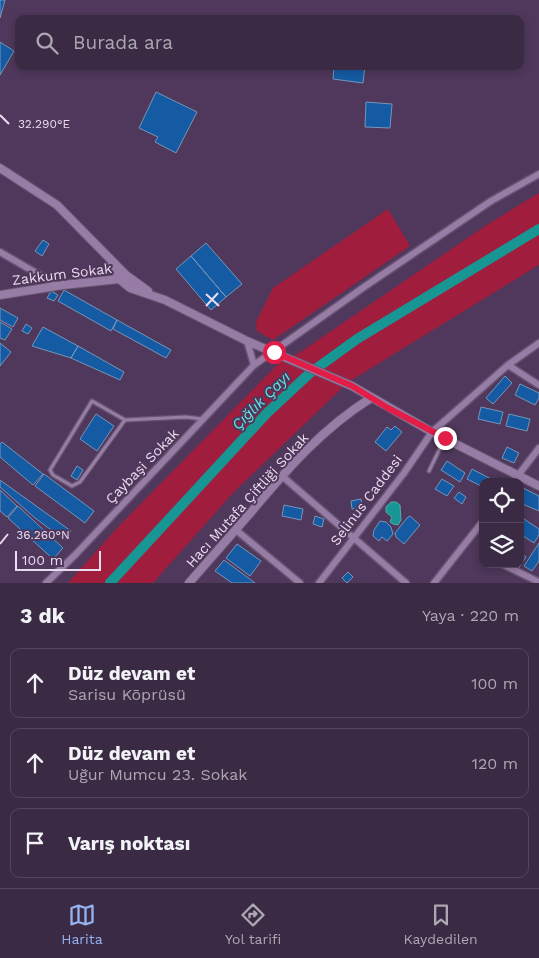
<!DOCTYPE html>
<html lang="tr">
<head>
<meta charset="utf-8">
<style>
  :root { --surface:#3b2a44; --page:#46364f; --text:#f1f3f6; --muted:#aca7b2; --line:#54465d; --accent:#95b2f1 }
  body { margin:0; font-family:"Work Sans",sans-serif; background:var(--page); color:var(--text) }
  .controls { position:absolute; right:15px; bottom:15px; display:grid; overflow:hidden; border-radius:10px; box-shadow:0 2px 8px #0003 }
  .controls button { width:45px; height:45px; display:grid; place-items:center; padding:0; border:0; border-bottom:1px solid var(--line); background:var(--surface); color:var(--text); font:25px sans-serif }
  .scale { position:absolute; left:15px; bottom:12px; width:86px; box-sizing:border-box; padding-left:5px; border:2px solid #e9dbf0; border-top:0; font-size:14px; line-height:18px; white-space:nowrap; color:#e9dbf0; -webkit-text-stroke:4px #4f385b; paint-order:stroke }
  .stop { position:absolute; width:15px; height:15px; margin:-11px; border:4px solid #e11d48; border-radius:50%; background:#fff }
  .stop.end { background:#e11d48; border-color:#fff; box-shadow:0 1px 5px #0008 }
  .list { margin:0; padding:0; list-style:none }
  h2 { display:flex; justify-content:space-between; align-items:center; height:65px; margin:0; padding:0 20px; font-size:21px }
  h2 small { font-size:16px; font-weight:400; color:var(--muted) }
  .list li { display:grid; grid-template-columns:32px 1fr auto; gap:15px; align-items:center; box-sizing:border-box; height:70px; margin:0 10px 10px; padding:0 10px; border:1px solid var(--line); border-radius:10px }
  .list b { display:block; font-size:19px; white-space:nowrap }
  .list p { margin:0; font-size:16px; white-space:nowrap; color:var(--muted) }
  .list em { font-size:16px; font-style:normal; color:var(--muted) }
  .icon { flex:none; width:28px; height:28px; fill:none; stroke:currentColor; stroke-width:2; stroke-linecap:round; stroke-linejoin:round }
  .map { position:relative; flex:none; width:539px; height:583px; overflow:hidden }
  .search { position:absolute; background:var(--surface); box-shadow:0 2px 8px #0003; left:15px; right:15px; top:15px; height:55px; display:flex; align-items:center; gap:12px; box-sizing:border-box; padding:0 18px; border-radius:10px; color:var(--muted); font-size:19px }
  .sheet { height:305px; background:var(--surface) }
  nav { display:flex; justify-content:space-around; align-items:center; box-sizing:border-box; height:70px; border-top:1px solid var(--line); background:var(--surface); font-size:14px; color:var(--muted) }
  nav a { display:grid; justify-items:center; gap:2px }
  nav .on { color:var(--accent) }
  .map>svg:first-child { display:block }
  .green { fill:#a01d3d }
  .water { fill:#179694; stroke:#56abb0 }
  .lines { fill:none; stroke-linecap:round; stroke-linejoin:round }
  .river { stroke:#179694; stroke-width:10 }
  .building { fill:#155ba3; stroke:#7695b9 }
  .service-casing { stroke:#675471; stroke-width:5.5 }
  .minor-casing { stroke:#675471; stroke-width:9 }
  .tertiary-casing { stroke:#675471; stroke-width:10 }
  .service { stroke:#977da5; stroke-width:3 }
  .minor { stroke:#977da5; stroke-width:6 }
  .tertiary { stroke:#977da5; stroke-width:8 }
  .route { stroke:#e11d48; stroke-width:6 }
  .ticks { fill:none; stroke:#e9dbf0; stroke-width:2 }
  .labels { text-anchor:middle; dominant-baseline:central; stroke-width:4; stroke-linejoin:round; paint-order:stroke }
  .street-label { font-size:14px; fill:#e9dbf0; stroke:#4f385b }
  .water-label { font-size:15px; font-style:italic; fill:#5fe8e5; stroke:#4f385b }
  .ticks-label { font-size:12px; text-anchor:middle; fill:#e9dbf0; stroke:#4f385b; stroke-width:4; stroke-linejoin:round; paint-order:stroke }
</style>
</head>
<body>
<div class="map">
<svg width="539" height="583" viewBox="0 0 539 583">
  <rect width="100%" height="100%" fill="#4f385b"/>
  <path class="green" d="M539,193V265L355,378L342,388L233,493L153,583H68L117,528L282,360L299,353L488,224Z
    M388,209L410,246L273,340L257,331L256,322L273,288Z"/>
  <path class="water" d="M391,502H396L400,505L401,520L398,525L393,524L390,522L392,517L386,512V507Z"/>
  <g class="lines">
    <path class="river" d="M110,583L267,413L310,373L357,339L539,229"/>
  </g>
  <path class="building" d="M0,0H5L0,18Z
    M0,42L14,51L0,75Z
    M334,66H365L363,83L333,79Z
    M156,92L197,112L176,153L155,142L158,137L139,128Z
    M366,102L392,104L390,128L365,127Z
    M43,240L49,244L42,256L35,251Z
    M206,243L242,284L226,297L191,256Z
    M191,256L226,297L211,310L176,269Z
    M64,290L117,320L111,331L58,301Z
    M51,291L58,295L54,301L47,298Z
    M0,308L18,318L13,327L0,320Z
    M117,320L171,350L166,358L113,329Z
    M0,322L12,329L5,340L0,338Z
    M26,324L32,328L28,334L22,331Z
    M43,327L78,346L71,358L32,346Z
    M0,343L11,352L0,366Z
    M78,346L124,372L120,380L71,358Z
    M505,376L512,383L493,404L486,398Z
    M520,384L539,393V398L535,405L515,395Z
    M481,407L503,412L500,424L478,419Z
    M96,414L114,426L97,451L80,439Z
    M509,414L530,419L527,431L506,426Z
    M395,426L402,432L386,451L375,442L387,427L391,430Z
    M2,442L43,474L33,485L0,457V444Z
    M507,447L519,453L514,463L502,458Z
    M447,461L465,473L460,482L441,470Z
    M77,466L83,470L77,480L71,476Z
    M472,469L493,480L492,482H483V487L467,479Z
    M44,474L94,511L85,523L35,486Z
    M442,479L454,486L447,496L435,489Z
    M0,480L71,531L65,540L35,518L0,487Z
    M521,487L539,496V511L520,503Z
    M0,490L17,506L7,517L0,511Z
    M459,492L466,497L462,504L454,498Z
    M361,499L362,507L352,509L351,501Z
    M284,505L303,509L301,520L282,516Z
    M18,506L63,548L53,559L8,518Z
    M315,516L324,519L322,527L313,524Z
    M410,516L420,525L404,544L396,537L395,533L407,518Z
    M524,519L539,529V535L534,543L520,534V525Z
    M380,521L386,522L391,527L393,534L387,541L382,537L379,541L373,536L374,530Z
    M539,543V561L532,571L524,566Z
    M237,544L261,561L250,576L226,558Z
    M520,553L526,557L518,569L510,564H520Z
    M224,560L255,583H232L215,571Z
    M348,572L353,577L347,583L342,578Z"/>
  <g class="lines">
    <defs>
      <path id="service" d="M125,420L80,482L72,486L53,475L50,470L92,401L125,420L186,417L202,419
        M429,471L444,440"/>
      <path id="minor" d="M0,252L57,285
        M247,341L254,365L364,287L491,201L539,174
        M508,365L539,385
        M282,476L406,583
        M513,482L539,448
        M236,530L300,583
        M502,564L539,582
        M46,583L75,555L254,365
        M319,583L404,473L432,432L508,365L539,343
        M434,583L483,521"/>
      <path id="tertiary" d="M0,168L57,205L126,275L148,291
        M110,260L119,279L130,288L165,300L247,341L352,386L432,432L539,486
        M0,295L63,285L119,279L121,278
        M189,583C210,559 231,535 252,511C288,468 323,428 371,398"/>
    </defs>
    <use href="#service" class="service-casing"/>
    <use href="#minor" class="minor-casing"/>
    <use href="#tertiary" class="tertiary-casing"/>
    <use href="#service" class="service"/>
    <use href="#minor" class="minor"/>
    <use href="#tertiary" class="tertiary"/>
  </g>
  <g class="lines">
    <path class="route" d="M274,352L352,386L388,408L445,438"/>
  </g>
  <path class="ticks" d="M0,115L9,124M206,294L219,306M206,306L218,293M0,544L8,534"/>
  <g class="labels">
    <g class="street-label">
      <text transform="translate(62 274) rotate(-7)">Zakkum Sokak</text>
      <text transform="translate(142 466) rotate(-46)">Çaybaşi Sokak</text>
      <text transform="translate(247 500) rotate(-48)">Hacı Mutafa Çiftliği Sokak</text>
      <text transform="translate(366 500) rotate(-53)">Selinus Caddesi</text>
    </g>
    <g class="water-label">
      <text transform="translate(261 401) rotate(-45)">Çığlık Çayı</text>
    </g>
  </g>
  <g class="ticks-label">
    <text x="44" y="128">32.290°E</text>
    <text x="43" y="539">36.260°N</text>
  </g>
</svg>
<div class="controls">
<button><svg class="icon" aria-label="locate" viewBox="0 0 24 24"><circle cx="12" cy="12" r="6"/><path d="M12 2v4M12 18v4M2 12h4M18 12h4"/></svg></button>
<button><svg class="icon" aria-label="layers" viewBox="0 0 24 24"><path d="M12 4l9 5-9 5-9-5zM3 14l9 5 9-5"/></svg></button>
</div>
<div class="scale">100 m</div>
<div class="stop" style="left:274px;top:352px"></div>
<div class="stop end" style="left:445px;top:438px"></div>
<div class="search"><svg class="icon" aria-label="search" viewBox="0 0 24 24"><circle cx="10" cy="10" r="6"/><path d="M15 15l6 6"/></svg>Burada ara</div>
</div>
<section class="sheet">
<h2>3 dk<small>Yaya · 220 m</small></h2>
<ul class="list">
<li><svg class="icon" aria-label="ahead" viewBox="0 0 24 24"><path d="M12 20V5M6 11l6-6 6 6"/></svg><div><b>Düz devam et</b><p>Sarisu Kōprüsü</p></div><em>100 m</em></li>
<li><svg class="icon" aria-label="ahead" viewBox="0 0 24 24"><path d="M12 20V5M6 11l6-6 6 6"/></svg><div><b>Düz devam et</b><p>Uğur Mumcu 23. Sokak</p></div><em>120 m</em></li>
<li><svg class="icon" aria-label="arrive" viewBox="0 0 24 24"><path d="M6 21V4h12l-3 4 3 4H6"/></svg><div><b>Varış noktası</b></div></li>
</ul>
</section>
<nav>
<a class="on"><svg class="icon" aria-label="map" viewBox="0 0 24 24"><path d="M3 6l6-2 6 2 6-2v14l-6 2-6-2-6 2zM9 4v14M15 6v14"/></svg>Harita</a>
<a><svg class="icon" aria-label="directions" viewBox="0 0 24 24"><path d="M12 3l9 9-9 9-9-9zM9 14v-3h6M13 9l2 2-2 2"/></svg>Yol tarifi</a>
<a><svg class="icon" aria-label="saved" viewBox="0 0 24 24"><path d="M7 4h10v16l-5-4-5 4z"/></svg>Kaydedilen</a>
</nav>
</body>
</html>
